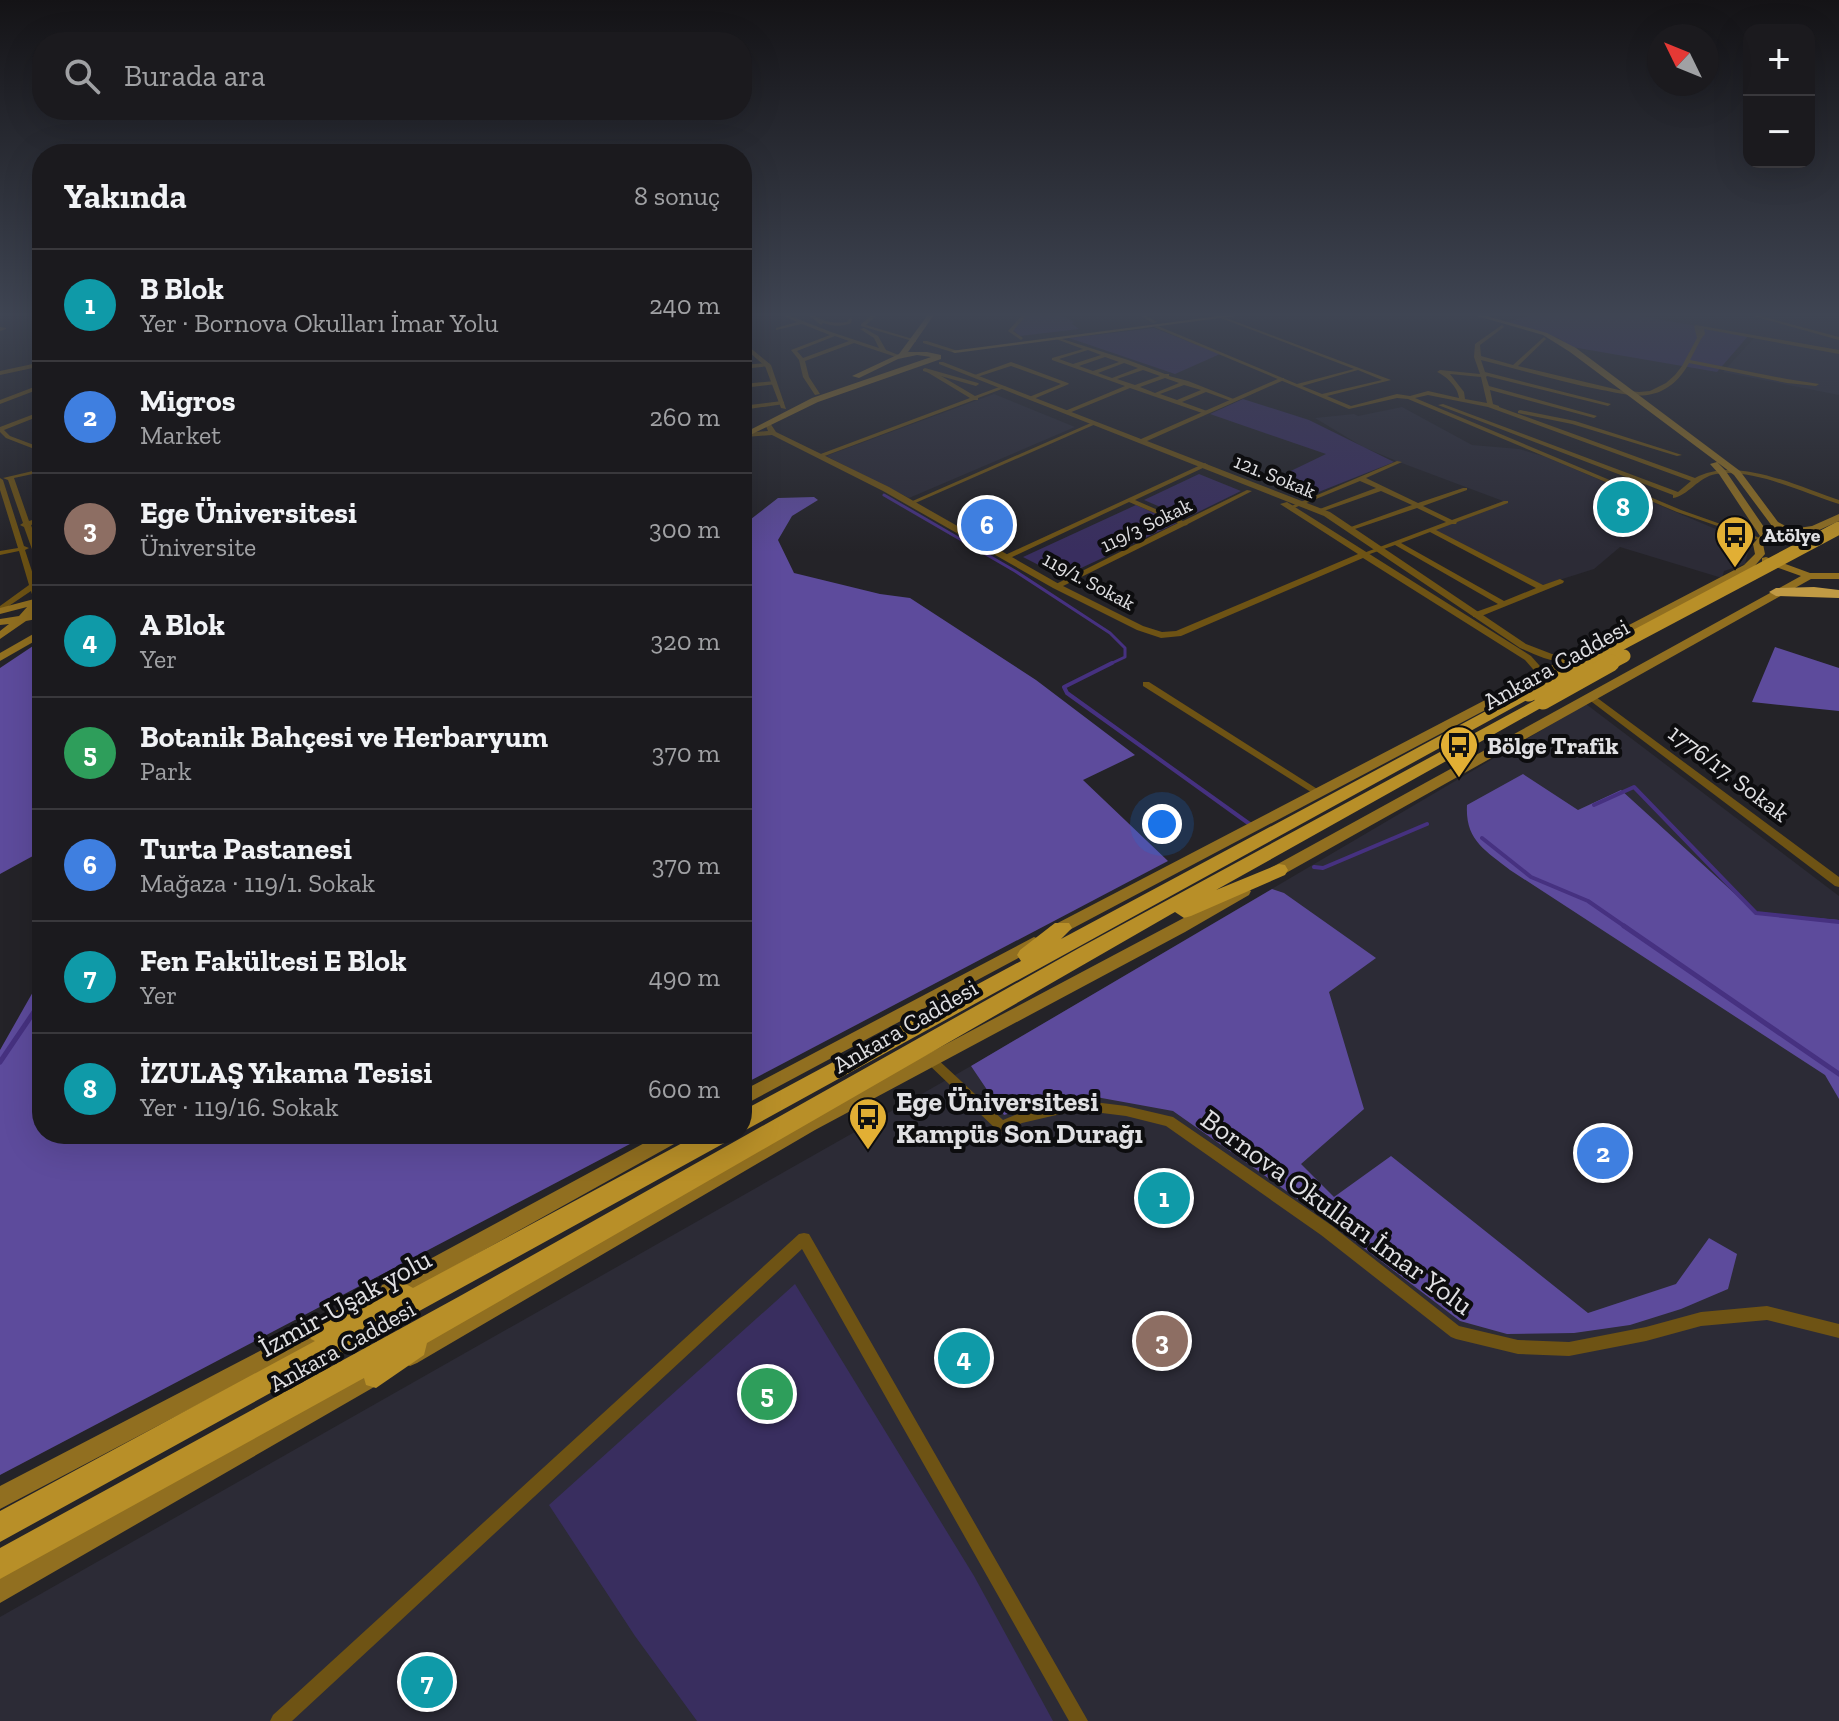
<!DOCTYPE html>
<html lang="tr">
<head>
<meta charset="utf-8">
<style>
  :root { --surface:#1b1a1e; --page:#28272b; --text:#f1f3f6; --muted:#a0a1a4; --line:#39383c; --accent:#2563eb }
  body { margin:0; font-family:"Zilla Slab",serif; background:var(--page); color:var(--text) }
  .controls { position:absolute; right:24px; top:24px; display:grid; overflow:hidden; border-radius:16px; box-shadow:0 8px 32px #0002 }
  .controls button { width:72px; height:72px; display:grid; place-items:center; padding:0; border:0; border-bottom:2px solid var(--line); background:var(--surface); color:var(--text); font:40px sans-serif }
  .compass { position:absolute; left:1647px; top:24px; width:72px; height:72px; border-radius:50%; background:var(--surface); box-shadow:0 8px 32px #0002; rotate:313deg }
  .you { position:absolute; left:1162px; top:824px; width:28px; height:28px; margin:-20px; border:6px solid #fff; border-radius:50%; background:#1a73e8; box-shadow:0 0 0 12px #1a73e833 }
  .badge { display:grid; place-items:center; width:52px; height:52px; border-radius:50%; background:var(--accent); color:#fff; font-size:26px; font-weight:700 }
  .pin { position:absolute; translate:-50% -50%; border:4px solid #fff; box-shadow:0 2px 8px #0006 }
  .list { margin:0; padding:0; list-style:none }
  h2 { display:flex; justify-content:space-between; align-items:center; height:104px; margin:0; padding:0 32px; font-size:34px }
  h2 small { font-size:26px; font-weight:400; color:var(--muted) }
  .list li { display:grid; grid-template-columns:52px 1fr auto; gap:24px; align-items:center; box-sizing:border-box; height:112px; padding:0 32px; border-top:2px solid var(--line) }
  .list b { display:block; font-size:30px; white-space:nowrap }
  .list p { margin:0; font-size:26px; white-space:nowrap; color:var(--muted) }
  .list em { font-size:26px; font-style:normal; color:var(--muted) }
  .icon { flex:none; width:44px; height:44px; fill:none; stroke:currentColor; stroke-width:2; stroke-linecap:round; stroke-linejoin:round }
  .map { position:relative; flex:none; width:1839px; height:1721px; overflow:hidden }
  .search { position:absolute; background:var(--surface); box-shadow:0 8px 32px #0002; left:32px; top:32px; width:720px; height:88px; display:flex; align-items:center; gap:20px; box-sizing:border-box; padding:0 28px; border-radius:32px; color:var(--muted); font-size:30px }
  .panel { position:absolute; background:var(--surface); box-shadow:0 8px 32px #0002; left:32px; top:144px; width:720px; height:1000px; border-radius:32px }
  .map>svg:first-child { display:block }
  .built { fill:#2c2b36 }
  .green { fill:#392e5f }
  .forest { fill:#5d4b9c }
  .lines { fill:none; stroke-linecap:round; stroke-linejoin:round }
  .stream-far2 { stroke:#463180; stroke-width:3 }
  .stream-far1 { stroke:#463180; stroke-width:4 }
  .stream { stroke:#463180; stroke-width:5 }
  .minor { fill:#6e5314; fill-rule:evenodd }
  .tertiary { fill:#6e5314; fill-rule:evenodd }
  .secondary { fill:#916f20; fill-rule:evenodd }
  .trunk { fill:#b88f28; fill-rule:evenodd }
  .motorway { fill:#c09a44; fill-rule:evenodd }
  .trunk-bridge-far1 { stroke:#b88f28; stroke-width:13 }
  .trunk-bridge { stroke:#b88f28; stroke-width:17 }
  .labels { text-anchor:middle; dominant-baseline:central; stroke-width:8; stroke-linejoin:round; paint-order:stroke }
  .far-street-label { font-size:20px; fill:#e0e0e3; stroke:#0d0d0f }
  .far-poi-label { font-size:20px; font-weight:bold; fill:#e0e0e3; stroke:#0d0d0f; text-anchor:start }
  .street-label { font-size:24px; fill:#e0e0e3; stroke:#0d0d0f }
  .poi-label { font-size:24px; font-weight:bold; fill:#e0e0e3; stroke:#0d0d0f; text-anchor:start }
  .near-poi-label { font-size:28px; font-weight:bold; fill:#e0e0e3; stroke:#0d0d0f; text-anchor:start }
  .near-street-label { font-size:28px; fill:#e0e0e3; stroke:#0d0d0f }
</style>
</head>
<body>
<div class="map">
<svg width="1839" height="1721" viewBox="0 0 1839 1721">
  <rect width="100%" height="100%" fill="#242328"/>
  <path class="built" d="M1617,312H1839V395L1723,372L1754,338Z
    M994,394L1075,427L909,498L826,456Z
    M1402,407L1472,445L1519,449L1546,457L1718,530L1751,541L1745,564L1724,571L1722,578L1620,547L1594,569L1540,586L1431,530L1503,501L1399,462L1363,447L1315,418L1354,414L1358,416Z
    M1586,704L1839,896V1721H0V1617L971,1066Z"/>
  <path class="green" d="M1044,312H1070L1072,313L1062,316L1074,322L1072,324L1079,329L1020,336L1013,330L1027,313Z
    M1542,312H1617L1749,335L1717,372L1572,347L1558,338L1507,322Z
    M1154,328L1220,354L1175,374L1069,338Z
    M1243,399L1309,420L1394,462L1306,497L1266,483L1326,454L1210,414Z
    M1199,474L1241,491L1186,518L1144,500Z
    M1136,505L1177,523L1062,577L1023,557Z
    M795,1284L974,1576L1053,1721H697L635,1636L549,1505Z"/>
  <path class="forest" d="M814,497L818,500L792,516L778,540L794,573L880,594L910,598L1036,680L1135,755L1083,780L1168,861L742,1085V526L778,498Z
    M42,640V851L0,874V668Z
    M1775,647L1839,668V711L1752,702Z
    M1523,774L1578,810L1621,790L1756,913L1839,920V1099L1825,1075L1510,870C1485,850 1465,840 1467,805Z
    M1272,889L1284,893L1376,958L1329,992L1364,1109L1301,1164L1334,1197L1391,1156L1588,1313L1676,1284L1709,1238L1737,1254L1728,1289L1681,1309L1630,1325L1574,1333L1507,1334L1460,1321L1319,1214L1173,1111L1096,1097L1067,1096L1004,1115L971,1066Z
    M42,976V1134H649L0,1475V1050Z"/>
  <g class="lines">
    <path class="stream-far2" d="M884,495L1015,571L1110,633L1125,648V657L1108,665"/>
    <path class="stream-far1" d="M1112,663L1064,687L1067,693L1251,825
      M1594,805L1634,787L1756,913L1839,922
      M1482,838L1531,877L1588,901L1627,928
      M1314,867L1323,868L1427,824"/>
    <path class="stream" d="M1624,926L1839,1074
      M0,1062L42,1000"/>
    <path class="minor" d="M775,312H780L831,332L879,348L874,338L860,329L864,328L878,336L886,350L901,356L896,357L854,343L805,361L809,377L820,394L815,395L803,377L799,360L791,350L830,335L802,324L776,330V328L797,322ZM835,336L849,341L803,358L797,351Z
      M805,312H809C821,321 832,324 847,322L850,318L852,319L851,323C842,327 832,326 823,323L821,325Z
      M876,312H880L866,325L916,340V342L861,326V324Z
      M1025,312H1029L1013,331L1023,338L1021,340L1008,331Z
      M1134,312H1139L1157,322L1153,323Z
      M1739,312H1745L1839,337V340Z
      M1221,316L1391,380L1327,396L1351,406L1397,394L1410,396L1428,391L1459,398C1458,387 1446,376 1437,372L1440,370L1480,374L1474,357L1475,344L1502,325L1504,327L1480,345L1481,356L1513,365L1544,337L1546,339L1518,366L1619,390L1639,392L1650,391L1666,383L1675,375L1682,366L1697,338L1694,326L1696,325L1839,350V354L1704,329L1705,334L1701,339L1690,360L1787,379L1819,384L1816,386L1787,383L1689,363C1682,377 1668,391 1652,394C1636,398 1618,393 1602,390C1562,382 1521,370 1481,360L1485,372L1611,404L1608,406L1487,376L1486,377L1489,386L1597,416L1594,418L1490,390L1493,404L1499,406V407L1695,478C1735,455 1799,487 1839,500V504C1803,493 1754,468 1716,474C1698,477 1688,496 1673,498V495L1438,405L1443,404L1678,492L1691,481L1488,407L1428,395L1415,398L1681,510L1763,539L1758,540L1677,512L1408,399L1397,398L1349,409L1154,327L1158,326L1297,384L1354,369L1221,318ZM1358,370L1382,380L1322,394L1302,386ZM1450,374L1481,377L1487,403L1465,399L1464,392Z
      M0,327L6,328V329L0,331Z
      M1056,337L1128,360L1165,374H1169V376L1188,381L1236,400L1231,401L1206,392L1182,402L1207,411V413L1205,414L1130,388L1069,413H1065V411L1125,386L1052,360V358L1083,349L1056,339ZM1088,350L1101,355L1073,364L1059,359ZM1105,357L1119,362L1093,371L1079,366ZM1124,363L1138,368L1112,378L1098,373ZM1143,370L1160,376L1135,385L1117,379ZM1165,378L1179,383L1155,393L1140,387ZM1184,385L1201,390L1177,400L1160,394Z
      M42,362V366L0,375V371Z
      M1011,362L1068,383L1069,384L1031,400L1029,399V397L1061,384L1011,366L977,377L972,376Z
      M768,363L770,364V366L742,369V365Z
      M927,370H931L975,396L1002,386L1007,387L978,398V400H974L822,457H818V455L970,398L927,372Z
      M775,381L777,382V384L742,388V384Z
      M42,384V388L0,404V400Z
      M782,401L784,402V404L742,410V406Z
      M1520,410L1575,421L1682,455L1677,456L1572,424L1518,413V411Z
      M42,411V415L4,430L10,436L42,448V452L6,438L0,432V427Z
      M1093,422L1098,423L913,504L908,503Z
      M42,453V458L40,460L42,472L14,478L29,521L42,517V521L31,525L42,556V568L38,566L24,527L20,525L23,523L8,480L3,478L37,470L34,460Z
      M1397,461L1402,462L1366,478L1418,503L1463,488H1467V490L1423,506L1452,520L1504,501H1508V503L1457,522L1456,524H1452L1436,530L1543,585L1560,579L1564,581L1563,583L1479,617H1473V613L1498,604L1395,545L1367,555L1361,554L1446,522L1417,508L1352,530H1348V528L1412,505L1381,491L1321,512H1317V510L1376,488L1360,481L1294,508L1289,507ZM1430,532L1536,588L1504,601L1401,543Z
      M1205,463L1208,465L1207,466L1135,500L1183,521L1247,490L1252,491L1188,524L1187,525L1184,526L1059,588H1056L1052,586L1178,523L1129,502L1010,558L1003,556Z
      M0,478L3,480L24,546L29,548L25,550L42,602L41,604H35L31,591L0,612V606L29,585L19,551L0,555V551L18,548L0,490Z
      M1143,682H1149L1322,792L1320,794H1314L1143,686Z
      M930,1054L934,1056L1003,1120L1020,1113L1078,1100L1126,1106L1173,1117L1331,1225L1459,1326L1518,1340L1569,1342L1646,1327L1701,1312L1767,1306L1839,1324V1338L1767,1320L1701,1326L1646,1341L1569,1356L1518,1354L1456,1339L1451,1337L1321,1235L1166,1126L1126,1116L1078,1110L1022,1123L1002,1132L998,1131L926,1062L924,1059L926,1056Z
      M804,1233L809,1234L1088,1721H1069L802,1249L292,1721H270L273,1715L799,1234Z"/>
    <path class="tertiary" d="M742,341L771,365L786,409L781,408L765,366L742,346Z
      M923,341H927L958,351L955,353L923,343Z
      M939,362H943L1141,439L1280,378H1284V380L1147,441L1330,512L1526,644L1552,654L1573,656L1578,659C1561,668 1537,655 1520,648L1324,516L939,364Z
      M925,368L978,383L979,384L976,386L923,371V369Z
      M768,422L770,423L776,432L889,487L1059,584L1143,626L1162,632L1176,631L1358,554L1280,504L1287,502L1531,656L1547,674L1545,676H1539L1525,660L1363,558L1181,636L1161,638L1137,630L1053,588L883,491L772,435L746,437L742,435L746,433L768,431L765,424Z
      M1592,694L1839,877V887L1835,886L1588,699V695Z"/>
    <path class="secondary" d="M930,312H936L908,352H927L941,355V359L818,402L742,439V434L812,398L931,357L917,355L898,359L859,378L852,376L899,354Z
      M1250,312H1265L955,353L951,351Z
      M1463,312H1472L1547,333L1576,348L1740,471L1778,522L1791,529L1812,526L1839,514V521L1817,531L1768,538L1763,544L1765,554L1752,569L1060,935H1050L1048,931L1050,927L1744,565L1755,554L1753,544L1760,536L1719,474L1710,464L1717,462L1570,352L1543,335ZM1717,462L1734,475L1772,526L1780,531L1768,533L1725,470Z
      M1766,557L1810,573H1839V579H1811L1277,878H1267L1265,874L1267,870L1801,576L1762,562V558Z
      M38,598L42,599V604L33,613L42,612V618L26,621L0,639V631L9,624L0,625V619L19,616L27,607L0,614V608Z
      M42,629V637L0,661V653Z
      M1244,886L1251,891L1249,895L1185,932L815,1130L417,1363L410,1366L403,1363L400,1356L403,1349L803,1120Z
      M1034,937L1039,939L1042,943L1039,947L742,1106V1091Z
      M661,1134H686L683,1139L396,1299L389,1302L382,1299L379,1292L382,1285Z
      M325,1317L332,1320L335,1327L332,1334L0,1509V1486Z
      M381,1362L388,1365L391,1372L388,1379L0,1603V1578Z"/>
    <path class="trunk" d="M1529,688L1537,693L1534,696L742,1132V1111L1021,961L1017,955L1020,950L1055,923H1069L1072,928L1061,939Z
      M1543,696L1548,698V704L1216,890L1279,864L1285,865L1288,870L1285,875L1191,916L1184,918L1175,912L427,1343L424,1355L376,1388L366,1385L364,1378L0,1579V1548L460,1296L1079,948Z
      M699,1134H731L728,1141L0,1542V1511L315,1341L311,1339L307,1330L311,1321L404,1283L413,1288Z"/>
    <path class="motorway" d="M1814,587L1839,590V598L1776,596L1769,592L1776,588Z"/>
    <path class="trunk-bridge-far1" d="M1581,665L1839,528
      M1607,665L1624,656"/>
    <path class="trunk-bridge" d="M1529,693L1584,663
      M1543,701L1611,663"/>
  </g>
  <linearGradient id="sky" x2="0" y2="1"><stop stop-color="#141316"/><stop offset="0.57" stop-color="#3f4553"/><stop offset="1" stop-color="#3f4553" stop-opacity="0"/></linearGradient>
  <rect width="1839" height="552" fill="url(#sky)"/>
  <defs>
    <symbol id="bus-pin" viewBox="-11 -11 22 30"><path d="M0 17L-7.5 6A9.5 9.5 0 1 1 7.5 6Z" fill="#e2af34" stroke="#0d0d0f"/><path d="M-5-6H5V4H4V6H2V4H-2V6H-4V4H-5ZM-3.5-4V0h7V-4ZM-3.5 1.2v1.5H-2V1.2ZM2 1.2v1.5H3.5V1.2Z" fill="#111"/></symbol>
  </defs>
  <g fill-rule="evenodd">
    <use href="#bus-pin" x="1713" y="513" width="44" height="60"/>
    <use href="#bus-pin" x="1437" y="723" width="44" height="60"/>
    <use href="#bus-pin" x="846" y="1095" width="44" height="60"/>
  </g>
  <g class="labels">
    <g class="far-street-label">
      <text transform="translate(1275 476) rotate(22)">121. Sokak</text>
      <text transform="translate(1146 525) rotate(-26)">119/3 Sokak</text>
      <text transform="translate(1089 581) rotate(28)">119/1. Sokak</text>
    </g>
    <g class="far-poi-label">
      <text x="1763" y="535">Atölye</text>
    </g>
    <g class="street-label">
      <text transform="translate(1556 664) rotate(-29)">Ankara Caddesi</text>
      <text transform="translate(1729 773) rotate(37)">1776/17. Sokak</text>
      <text transform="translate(905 1026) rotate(-30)">Ankara Caddesi</text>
      <text transform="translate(342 1346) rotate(-29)">Ankara Caddesi</text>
    </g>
    <g class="poi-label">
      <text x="1487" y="745">Bölge Trafik</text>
    </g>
    <g class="near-poi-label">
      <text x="896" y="1101">Ege Üniversitesi<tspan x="896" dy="32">Kampüs Son Durağı</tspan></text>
    </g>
    <g class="near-street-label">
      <text transform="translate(1337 1212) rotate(36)">Bornova Okulları İmar Yolu</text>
      <text transform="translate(345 1303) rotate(-29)">İzmir-Uşak yolu</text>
    </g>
  </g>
</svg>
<div class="controls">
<button>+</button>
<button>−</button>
</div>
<svg class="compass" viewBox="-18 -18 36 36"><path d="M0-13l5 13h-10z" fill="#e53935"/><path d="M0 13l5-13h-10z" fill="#a0a1a4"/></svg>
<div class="you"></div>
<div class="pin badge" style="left:1164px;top:1198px;background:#0f9aa8">1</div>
<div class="pin badge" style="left:1603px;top:1153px;background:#3f7fe0">2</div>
<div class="pin badge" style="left:1162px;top:1341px;background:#8d6e63">3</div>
<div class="pin badge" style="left:964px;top:1358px;background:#0f9aa8">4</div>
<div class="pin badge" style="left:767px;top:1394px;background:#2e9e5b">5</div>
<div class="pin badge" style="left:987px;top:525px;background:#3f7fe0">6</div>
<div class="pin badge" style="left:427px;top:1682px;background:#0f9aa8">7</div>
<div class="pin badge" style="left:1623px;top:507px;background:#0f9aa8">8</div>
<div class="search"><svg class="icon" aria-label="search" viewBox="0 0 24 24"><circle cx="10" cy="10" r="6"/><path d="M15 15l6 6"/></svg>Burada ara</div>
<section class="panel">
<h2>Yakında<small>8 sonuç</small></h2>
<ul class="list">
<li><span class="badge" style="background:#0f9aa8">1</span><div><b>B Blok</b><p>Yer · Bornova Okulları İmar Yolu</p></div><em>240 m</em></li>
<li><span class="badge" style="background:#3f7fe0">2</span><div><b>Migros</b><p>Market</p></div><em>260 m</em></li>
<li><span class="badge" style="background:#8d6e63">3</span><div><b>Ege Üniversitesi</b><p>Üniversite</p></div><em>300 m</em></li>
<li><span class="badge" style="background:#0f9aa8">4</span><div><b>A Blok</b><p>Yer</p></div><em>320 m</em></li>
<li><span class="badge" style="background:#2e9e5b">5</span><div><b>Botanik Bahçesi ve Herbaryum</b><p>Park</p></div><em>370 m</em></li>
<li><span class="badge" style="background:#3f7fe0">6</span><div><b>Turta Pastanesi</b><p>Mağaza · 119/1. Sokak</p></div><em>370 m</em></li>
<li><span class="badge" style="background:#0f9aa8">7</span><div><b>Fen Fakültesi E Blok</b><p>Yer</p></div><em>490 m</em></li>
<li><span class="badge" style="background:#0f9aa8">8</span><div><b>İZULAŞ Yıkama Tesisi</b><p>Yer · 119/16. Sokak</p></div><em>600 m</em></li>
</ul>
</section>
</div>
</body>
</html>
